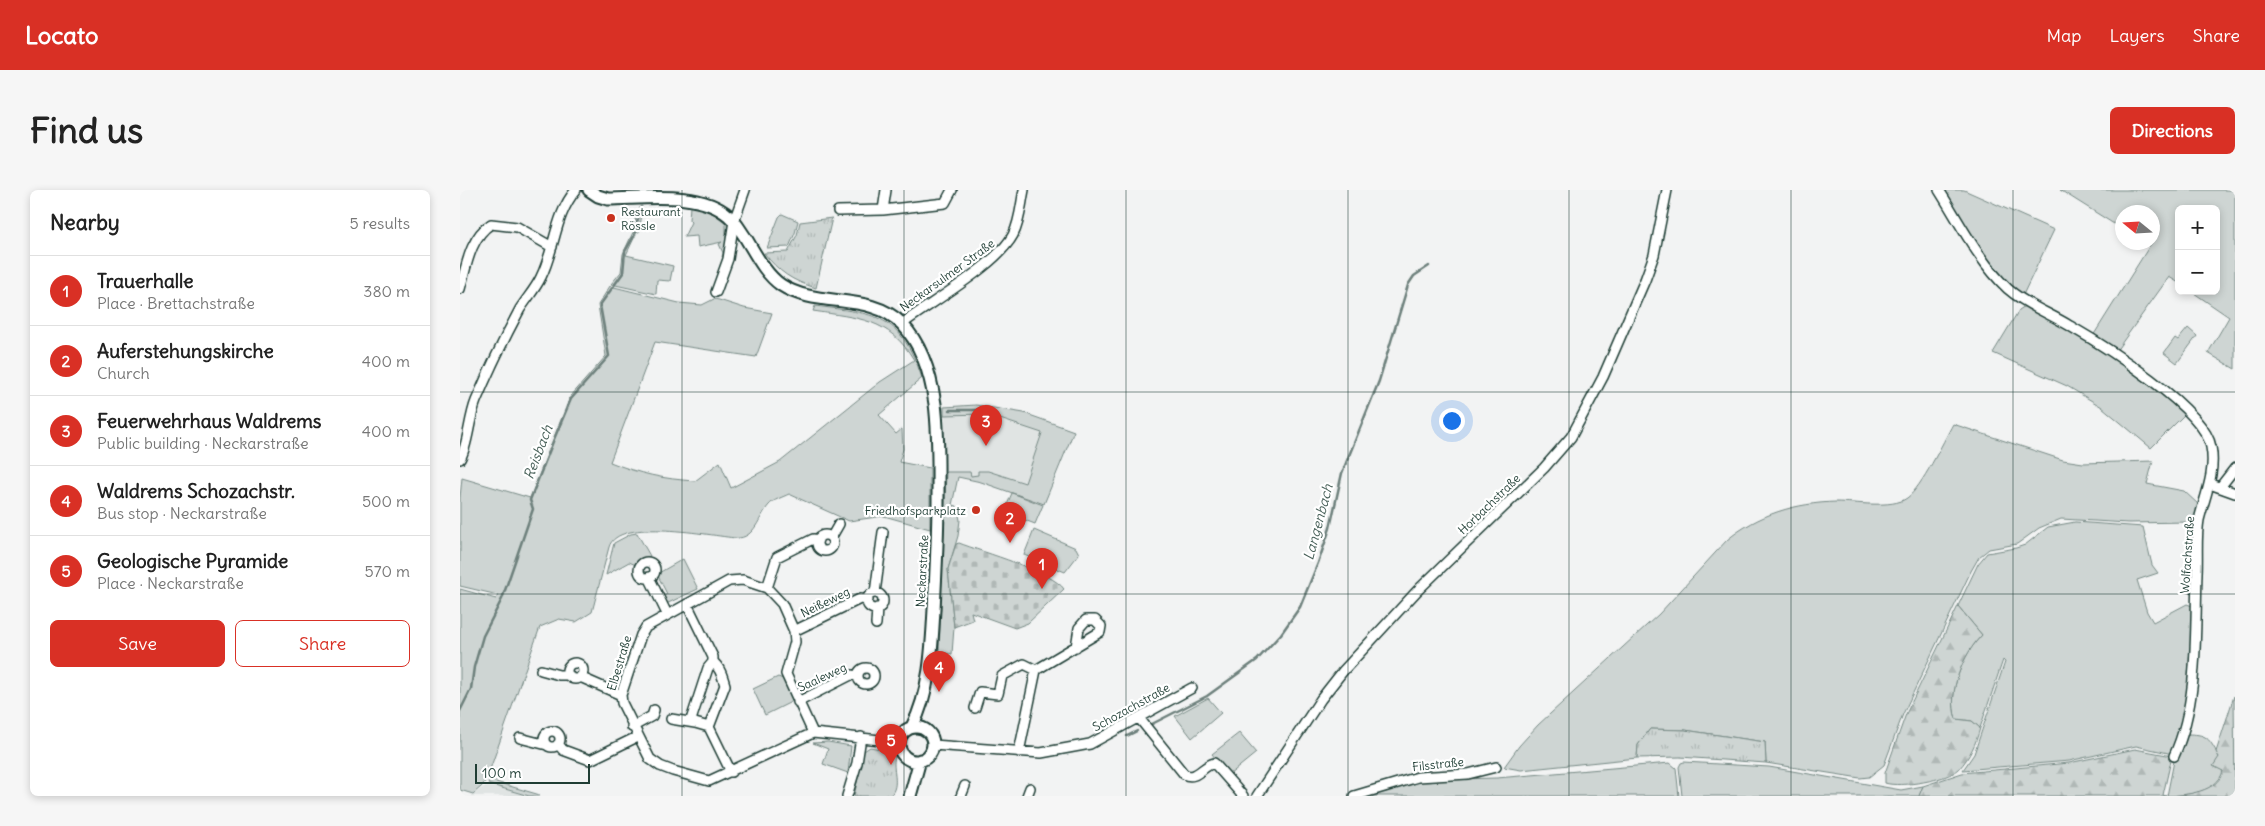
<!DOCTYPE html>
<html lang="en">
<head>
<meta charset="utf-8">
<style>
  :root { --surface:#fff; --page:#f6f6f6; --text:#222; --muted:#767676; --line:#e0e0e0; --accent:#d93025 }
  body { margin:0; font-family:Delius,sans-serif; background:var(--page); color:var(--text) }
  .controls { position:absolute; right:15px; top:15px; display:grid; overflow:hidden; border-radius:8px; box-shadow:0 2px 8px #0003 }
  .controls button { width:45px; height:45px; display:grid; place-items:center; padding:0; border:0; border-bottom:1px solid var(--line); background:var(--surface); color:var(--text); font:25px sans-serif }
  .compass { position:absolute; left:1655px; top:15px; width:45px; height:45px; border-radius:50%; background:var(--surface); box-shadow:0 2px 8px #0003; rotate:288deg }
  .scale { position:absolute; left:15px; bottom:12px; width:115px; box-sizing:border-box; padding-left:5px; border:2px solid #1f3d34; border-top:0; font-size:14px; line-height:18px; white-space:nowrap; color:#1f3d34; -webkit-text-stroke:4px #fff; paint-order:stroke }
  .you { position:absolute; left:991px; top:230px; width:18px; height:18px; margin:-12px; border:4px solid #fff; border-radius:50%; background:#1a73e8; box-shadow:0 0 0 8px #1a73e833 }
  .badge { display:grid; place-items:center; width:32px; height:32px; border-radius:50%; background:var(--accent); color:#fff; font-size:16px; font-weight:700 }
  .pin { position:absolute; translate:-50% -41px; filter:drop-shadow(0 1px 2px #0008) }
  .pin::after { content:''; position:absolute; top:26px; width:18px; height:15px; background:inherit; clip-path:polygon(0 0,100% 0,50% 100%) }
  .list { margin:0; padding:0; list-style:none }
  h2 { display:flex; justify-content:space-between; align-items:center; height:65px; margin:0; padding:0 20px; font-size:21px }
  h2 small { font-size:16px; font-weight:400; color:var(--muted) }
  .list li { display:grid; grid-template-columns:32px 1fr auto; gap:15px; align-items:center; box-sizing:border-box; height:70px; padding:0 20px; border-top:1px solid var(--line) }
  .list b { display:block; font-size:19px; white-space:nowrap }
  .list p { margin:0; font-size:16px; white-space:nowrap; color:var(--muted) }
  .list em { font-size:16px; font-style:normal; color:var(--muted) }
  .actions { display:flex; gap:10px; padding:15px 20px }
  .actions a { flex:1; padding:11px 0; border:1px solid var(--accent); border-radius:8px; text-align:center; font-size:18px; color:var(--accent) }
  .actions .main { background:var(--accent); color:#fff }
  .map { position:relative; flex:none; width:1775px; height:606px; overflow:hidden; border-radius:8px }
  header { display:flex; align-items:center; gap:30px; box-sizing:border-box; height:70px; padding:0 25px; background:var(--accent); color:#fff }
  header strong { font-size:24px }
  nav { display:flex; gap:28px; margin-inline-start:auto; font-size:18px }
  .intro { display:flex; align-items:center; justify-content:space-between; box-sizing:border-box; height:120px; padding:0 30px }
  h1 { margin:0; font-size:35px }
  .button { padding:12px 22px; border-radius:8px; background:var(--accent); color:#fff; font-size:18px; font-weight:700 }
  main { display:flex; gap:30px; padding:0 30px }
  aside { flex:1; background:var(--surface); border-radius:8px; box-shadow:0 2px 8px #0003 }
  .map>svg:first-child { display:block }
  .built { fill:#e0e4e3 }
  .green { fill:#ced5d3; stroke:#768984 }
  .forest { fill:url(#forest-firs); stroke:#768984 }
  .cemetery { fill:url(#cemetery-stones); stroke:#768984 }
  .park { fill:url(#park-tufts); stroke:#768984 }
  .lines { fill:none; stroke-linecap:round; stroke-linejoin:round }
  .stream { stroke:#6d807b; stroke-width:2.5 }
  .minor-casing { stroke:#1f3d34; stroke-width:12 }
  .tertiary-casing { stroke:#1f3d34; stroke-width:15 }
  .minor { stroke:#fff; stroke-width:9 }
  .tertiary { stroke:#fff; stroke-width:11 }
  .grid { fill:none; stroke:#1f3d34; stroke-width:1; stroke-opacity:0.55 }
  .poi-dot { fill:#c8321e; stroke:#fff; stroke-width:2 }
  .labels { text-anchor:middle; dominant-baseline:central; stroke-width:4.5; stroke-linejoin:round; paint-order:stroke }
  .poi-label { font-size:12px; fill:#1f3d34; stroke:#fff; text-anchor:start }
  .street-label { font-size:12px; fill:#1f3d34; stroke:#fff }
  .water-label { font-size:14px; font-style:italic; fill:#465f57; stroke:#fff }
</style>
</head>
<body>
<header>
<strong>Locato</strong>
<nav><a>Map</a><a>Layers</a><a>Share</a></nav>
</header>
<div class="intro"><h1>Find us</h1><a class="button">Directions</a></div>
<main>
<aside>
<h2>Nearby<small>5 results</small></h2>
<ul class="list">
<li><span class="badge">1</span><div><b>Trauerhalle</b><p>Place · Brettachstraße</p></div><em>380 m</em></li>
<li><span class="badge">2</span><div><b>Auferstehungskirche</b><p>Church</p></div><em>400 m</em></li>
<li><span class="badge">3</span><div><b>Feuerwehrhaus Waldrems</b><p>Public building · Neckarstraße</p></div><em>400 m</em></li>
<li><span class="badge">4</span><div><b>Waldrems Schozachstr.</b><p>Bus stop · Neckarstraße</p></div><em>500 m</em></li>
<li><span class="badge">5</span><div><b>Geologische Pyramide</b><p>Place · Neckarstraße</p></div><em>570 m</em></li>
</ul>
<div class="actions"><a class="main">Save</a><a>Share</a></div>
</aside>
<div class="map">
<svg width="1775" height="606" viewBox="0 0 1775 606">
  <defs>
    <pattern id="forest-firs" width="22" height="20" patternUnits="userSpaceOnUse" patternTransform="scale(1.25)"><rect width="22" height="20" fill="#ced5d3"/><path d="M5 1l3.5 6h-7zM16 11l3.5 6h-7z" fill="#b0b8b6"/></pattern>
    <pattern id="cemetery-stones" width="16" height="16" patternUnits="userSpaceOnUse" patternTransform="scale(1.25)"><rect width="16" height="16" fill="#ced5d3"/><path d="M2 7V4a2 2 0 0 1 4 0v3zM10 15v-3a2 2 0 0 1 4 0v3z" fill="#b0b8b6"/></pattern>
    <pattern id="park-tufts" width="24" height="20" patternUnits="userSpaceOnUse" patternTransform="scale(1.25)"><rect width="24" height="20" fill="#ced5d3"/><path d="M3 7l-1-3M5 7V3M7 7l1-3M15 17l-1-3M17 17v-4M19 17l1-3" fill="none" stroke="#b0b8b6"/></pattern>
  </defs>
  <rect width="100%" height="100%" fill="#f2f3f3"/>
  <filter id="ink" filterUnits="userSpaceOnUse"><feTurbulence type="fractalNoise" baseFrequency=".02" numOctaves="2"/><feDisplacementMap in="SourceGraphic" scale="10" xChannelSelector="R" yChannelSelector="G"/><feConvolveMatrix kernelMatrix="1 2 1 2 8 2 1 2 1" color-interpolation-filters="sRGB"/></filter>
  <g filter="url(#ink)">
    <path class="built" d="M516,215L564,223L614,241L584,314L521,292L486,284L484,217Z
      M28,594L69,606H11Z"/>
    <path class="green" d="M1483,0H1504L1594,40L1562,107L1533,80Z
      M1600,0H1775V179L1748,163L1769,127L1731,101H1756V19H1719V93L1709,87L1656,161L1633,146L1692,52V22H1662V39Z
      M230,16L250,21L266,33V66L262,67L263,63L259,54L262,52L238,57L237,46L224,47L231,32L229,30Z
      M176,23L182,24L179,42H177L166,65L213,76L210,91L197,90L196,104L151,94L161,82L163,64L174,40Z
      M322,24L338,31L335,43L329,57L307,58L319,27Z
      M150,96L219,113L242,115L254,109L259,110L284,118L312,123L296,167L195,152L150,272C180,284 203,289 235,291L260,272L271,298L320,272L420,192L454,170C429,128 398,128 353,121L355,116C416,124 440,123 462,188L419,225L436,244L442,239L443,259L439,272L470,278V339L424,326L389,331L329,304C323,307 313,310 309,315C299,326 295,349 276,348C251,346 158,326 149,357L132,422L116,432L99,429L80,437L27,588L22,596L13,604L0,600V399L36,409L38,405L0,396V308L2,288L70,308L110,207L146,166L138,115Z
      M1565,116C1619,145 1682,178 1725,224L1691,258L1642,217L1607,196L1533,163L1559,120Z
      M1728,138L1737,146L1717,173L1704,163L1715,148L1718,150Z
      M516,215L564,223L614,241L584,314L521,292L498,287L492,315L497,316L500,330L498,346L488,379L494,437L492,464L479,462L486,282H510L511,286L518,285V281H528L565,293L582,243L525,224L484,225V217Z
      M1493,234L1603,270L1623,273L1693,271L1687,294L1724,301L1739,315L1736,327L1729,332L1668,333L1601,329L1579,338L1557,354L1529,359L1519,367L1511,381L1443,524L1424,575L1409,587L1400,588L1306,573L1305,552L1225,540L1190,539L1178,555L1177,568L1061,580L1044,577L1059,556L1078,535L1199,424L1267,350C1298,324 1336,313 1376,312C1395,312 1432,319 1447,308C1462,297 1483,252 1493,234Z
      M552,303L583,315L575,334L544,322Z
      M1615,332L1683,337L1692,375L1698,383L1677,390L1687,422L1693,432L1727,414L1732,416L1729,509L1713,564L1676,556L1609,571L1503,580L1514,564L1518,552L1545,472L1543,470L1520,538L1512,531L1496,529C1487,502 1503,464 1522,445L1498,416L1518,374L1527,363L1556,358L1565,355L1588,337Z
      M574,340L616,358L619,364L605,382L564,365Z
      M177,343L190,366L177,372L176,375L169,372L146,385L154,353L171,344Z
      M223,369L238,399L206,414L203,407L207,404L197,384Z
      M318,487L323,489L333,511L305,525L293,499Z
      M748,508L761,523L732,548L715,526Z
      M779,543L796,563L769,585L752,564Z
      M1725,544C1731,544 1740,544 1745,547C1753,551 1767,580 1761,588C1749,604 1724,605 1707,606L1715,566Z
      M368,552L391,556L388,583L363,574L368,559L353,553Z
      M1224,572L1309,577L1441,600L1463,596L1459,606H1222L1219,577L1221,573Z
      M1210,573L1216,578L1219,606H905L958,590L1037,588Z
      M29,590L80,605V606H69L28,594Z"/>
    <path class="forest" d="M1498,416L1522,445C1503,464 1487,502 1496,529L1512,531L1520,538C1516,553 1510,567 1499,579C1488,590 1440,598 1425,593V583L1446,524Z
      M1774,506L1775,606H1708C1726,605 1758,602 1763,581L1753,576L1759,567L1756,562Z
      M1675,559L1712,566L1703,605L1706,606H1459L1463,596L1502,583L1609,573Z"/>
    <path class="cemetery" d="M499,353C522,362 593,382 604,399L568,433L555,438L511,422L513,430L494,437L488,379L496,354Z"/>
    <path class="park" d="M372,28L356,98C332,91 319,82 304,63L328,62L337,45L340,32Z
      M1190,539L1225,540L1305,552L1306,573L1220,567L1177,568L1178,555Z
      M410,557L426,560L435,566C431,580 441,594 430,606H394L404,561Z"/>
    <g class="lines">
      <path class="stream" d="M180,22L181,17
        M490,220H523
        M0,521L11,499L14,477L23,446L42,409L73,319L70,310L94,249L111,209L149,166L140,115L163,83L165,61L174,46L179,24
        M688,536L747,506L797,470L821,444L840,417L858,373L870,338L882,283L919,191L948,95L954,86L969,76
        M667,546L677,541"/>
      <defs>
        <path id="minor" d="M426,0L423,20L485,13L492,0
          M1479,0C1500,33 1519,72 1548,99C1566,115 1589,123 1610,136C1643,155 1745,219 1751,257C1756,282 1745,306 1739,330C1736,347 1738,366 1737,383C1735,442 1739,512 1714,566
          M378,21L423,20
          M0,99C6,78 10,47 31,34L57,37L92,57
          M256,102L268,69L274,31L285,0
          M442,134C471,112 537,75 553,45C560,32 561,14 564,0
          M0,269C8,256 9,228 16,211C29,180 44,149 60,119C67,108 76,98 81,87C95,59 95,24 116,0
          M1750,294L1775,303
          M1761,296L1775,278
          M357 353a8 8 0 1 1 16 0a8 8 0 1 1-16 0Z
          M371,348L379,334
          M179 380a8 8 0 1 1 16 0a8 8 0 1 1-16 0Z
          M189,387L207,424
          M307,398L317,367L353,349L358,350
          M415,403L423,342
          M407 411a8 8 0 1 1 16 0a8 8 0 1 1-16 0Z
          M227,414L253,467V472C260,477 263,488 265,495L249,537L271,582
          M416,434L417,418
          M334,441L400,409L408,410
          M107 481a8 8 0 1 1 16 0a8 8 0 1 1-16 0Z
          M398 486a8 8 0 1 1 16 0a8 8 0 1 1-16 0Z
          M81,480L99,485H109
          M120,487L161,505
          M338,512L391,485L398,486
          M515,518L520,502L538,504L542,486L564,474L576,480
          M679,528L724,584C736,591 742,576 754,573L783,606
          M211,529L235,533
          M172,537L192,526L194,520
          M249,537L235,533L231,530L248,478L253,472
          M84 549a8 8 0 1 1 16 0a8 8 0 1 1-16 0Z
          M353,543L326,484L335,452L334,441L322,414L307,398L283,390L269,391L186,437L181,445L161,505L162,513L190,569L200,576L213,581L249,591L353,543L439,552
          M60,548L87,555
          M98,554L103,560L130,570L177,547
          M473,555L581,563L630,554L732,498
          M559,562L576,480L640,442L641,436L635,430H626L619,438L616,457
          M387,606L397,573L401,547
          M501,606L505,596
          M567,606L570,598
          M797,606L861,509L883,481L957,401L1084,278L1111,247L1143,187L1185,90L1194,65L1207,0
          M894,606L958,587L1008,584L1036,577"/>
        <path id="tertiary" d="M129,0L138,6L148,9C184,9 240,0 269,26C276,32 280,40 285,47C295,63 305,84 321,95C357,119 410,101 442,134C462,155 471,186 475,214C479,245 478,277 478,309C478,345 476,382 474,419C472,458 470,502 452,537
          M439 554a17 17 0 1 1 34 0a17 17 0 1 1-34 0Z
          M450,606L460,570"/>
      </defs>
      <use href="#minor" class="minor-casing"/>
      <use href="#tertiary" class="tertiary-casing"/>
      <use href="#minor" class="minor"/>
      <use href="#tertiary" class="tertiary"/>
    </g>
  </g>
  <path class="grid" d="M222,0V606M444,0V606M666,0V606M888,0V606M1109,0V606M1331,0V606M1553,0V606M0,202H1775M0,404H1775"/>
  <g class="poi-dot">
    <circle cx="151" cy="28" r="5"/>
    <circle cx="516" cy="320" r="5"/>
  </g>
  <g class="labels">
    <g class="poi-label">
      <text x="161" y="21">Restaurant<tspan x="161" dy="14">Rössle</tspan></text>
      <text x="506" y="320" text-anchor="end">Friedhofsparkplatz</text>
    </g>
    <g class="street-label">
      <text transform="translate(487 85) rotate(-36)">Neckarsulmer Straße</text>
      <text transform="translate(1029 314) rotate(-44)">Horbachstraße</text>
      <text transform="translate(1727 365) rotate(-86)">Wolfachstraße</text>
      <text transform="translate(462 381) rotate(-87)">Neckarstraße</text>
      <text transform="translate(365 412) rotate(-26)">Neißeweg</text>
      <text transform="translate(159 473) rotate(-73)">Elbestraße</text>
      <text transform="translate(362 487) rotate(-25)">Saaleweg</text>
      <text transform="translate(671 517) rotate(-29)">Schozachstraße</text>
      <text transform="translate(978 574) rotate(-6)">Filsstraße</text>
    </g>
    <g class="water-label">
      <text transform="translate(78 262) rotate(-69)">Reisbach</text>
      <text transform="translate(858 332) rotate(-75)">Langenbach</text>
    </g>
  </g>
</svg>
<div class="controls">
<button>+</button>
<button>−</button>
</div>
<svg class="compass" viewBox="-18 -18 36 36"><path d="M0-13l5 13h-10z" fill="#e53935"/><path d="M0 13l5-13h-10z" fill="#767676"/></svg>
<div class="scale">100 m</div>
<div class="you"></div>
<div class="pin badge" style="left:582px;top:399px">1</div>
<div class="pin badge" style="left:550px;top:353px">2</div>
<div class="pin badge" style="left:526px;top:256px">3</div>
<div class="pin badge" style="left:479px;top:502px">4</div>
<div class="pin badge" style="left:431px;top:575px">5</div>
</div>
</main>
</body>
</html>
